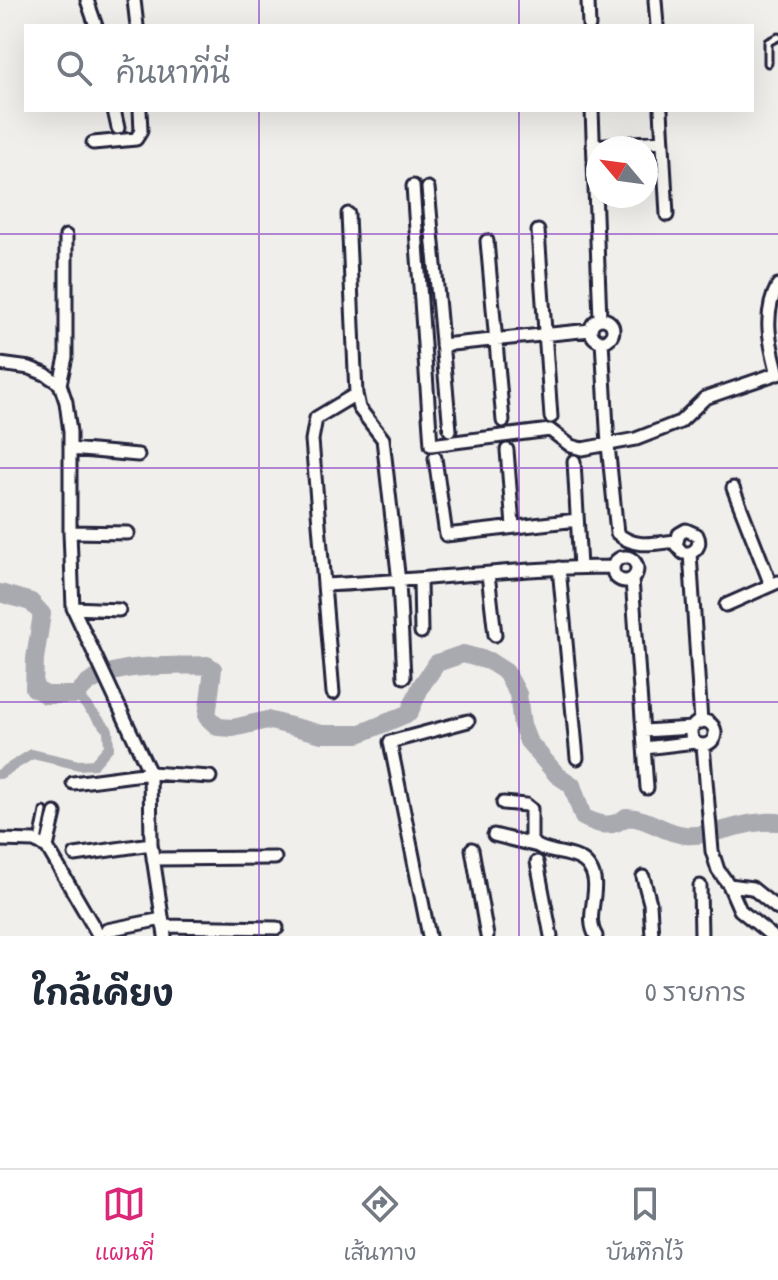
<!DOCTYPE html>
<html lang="th">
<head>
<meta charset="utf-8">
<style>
  :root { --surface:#fff; --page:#f2f2f3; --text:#1f2937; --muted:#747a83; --line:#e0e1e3; --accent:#db2777 }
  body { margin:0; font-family:"Patrick Hand","Playpen Sans Thai",sans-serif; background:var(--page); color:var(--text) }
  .compass { position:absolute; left:586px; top:136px; width:72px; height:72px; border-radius:50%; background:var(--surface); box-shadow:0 8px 32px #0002; rotate:299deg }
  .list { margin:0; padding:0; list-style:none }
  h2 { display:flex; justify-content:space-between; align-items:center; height:104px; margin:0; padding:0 32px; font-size:34px }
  h2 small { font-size:26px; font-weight:400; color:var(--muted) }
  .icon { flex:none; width:44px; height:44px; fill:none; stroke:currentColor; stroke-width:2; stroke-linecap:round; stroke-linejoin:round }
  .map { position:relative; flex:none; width:778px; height:936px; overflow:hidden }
  .search { position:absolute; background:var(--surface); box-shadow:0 8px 32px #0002; left:24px; right:24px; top:24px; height:88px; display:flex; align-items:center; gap:20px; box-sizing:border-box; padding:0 28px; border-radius:0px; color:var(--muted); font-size:30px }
  .sheet { height:232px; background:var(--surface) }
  nav { display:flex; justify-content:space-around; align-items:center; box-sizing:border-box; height:112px; border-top:2px solid var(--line); background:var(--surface); font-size:22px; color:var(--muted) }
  nav a { display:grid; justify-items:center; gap:4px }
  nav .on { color:var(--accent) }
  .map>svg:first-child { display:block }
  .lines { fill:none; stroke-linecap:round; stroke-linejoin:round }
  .canal { stroke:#a9a9b0; stroke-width:10 }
  .river { stroke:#a9a9b0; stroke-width:18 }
  .lane-casing { stroke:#22223b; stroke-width:11 }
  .street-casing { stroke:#22223b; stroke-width:17 }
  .lane { stroke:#fdfcf7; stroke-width:5 }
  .street { stroke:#fdfcf7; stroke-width:11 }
  .grid { fill:none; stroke:#7b2cbf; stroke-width:2; stroke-opacity:0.55 }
</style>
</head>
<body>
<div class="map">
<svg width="778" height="936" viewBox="0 0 778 936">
  <rect width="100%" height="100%" fill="#f0efec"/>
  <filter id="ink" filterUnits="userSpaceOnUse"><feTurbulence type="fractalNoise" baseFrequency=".0125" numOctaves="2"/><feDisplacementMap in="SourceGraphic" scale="16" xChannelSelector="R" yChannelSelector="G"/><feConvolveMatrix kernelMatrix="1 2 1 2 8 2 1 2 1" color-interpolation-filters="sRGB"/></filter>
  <g filter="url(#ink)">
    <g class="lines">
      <path class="canal" d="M0,774L32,754L79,765L94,764L109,747L108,730L77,695"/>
      <path class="river" d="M0,593L31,602L42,614L35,659L34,688L46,695H77C100,660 169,667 207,665L213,669L207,717L218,727L233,728L267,720L322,734H359L409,713L421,686L437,663L463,654L489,661L506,672L518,694L522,725L528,741L557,775L572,785L583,817C598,825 612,829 626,817C651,818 662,833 685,835C716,837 746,819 778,822"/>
      <defs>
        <path id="lane" d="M768,63V42L778,37
          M38,841L44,811"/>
        <path id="street" d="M87,0L96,26
          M134,0L137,26
          M655,0L657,26
          M588,2L589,26
          M114,110L118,128
          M592,110L600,319
          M661,110L667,215
          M93,143L136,139L141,131L140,110
          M593,146L662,141
          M413,186L431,445L550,430L571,446L582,449L636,439L680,422L705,398L778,373
          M428,188L450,430
          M348,214L356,394L359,408L383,439L399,582L404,677
          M538,231L551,417
          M487,241L503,421
          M778,285C762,315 770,344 778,374
          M591 330a11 11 0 1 1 22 0a11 11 0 1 1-22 0Z
          M602,341L608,445L617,533C634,549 654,543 676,541
          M442,345L591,330
          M0,364L30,368L45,374L60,384L66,402L70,432V532L73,608L150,773L151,844L165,936
          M60,384L66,357V236
          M70,449L138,455
          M507,450L513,526
          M435,458L446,535L577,520
          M574,461L580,567
          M733,488L771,585
          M70,532L128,533
          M690,553H683L676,545L679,534L686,530L697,535C701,543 698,550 690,553L701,722
          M613 569a12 12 0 1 1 24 0a12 12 0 1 1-24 0Z
          M559,568L577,758
          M488,574L495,635
          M632,579L647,788
          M420,580L421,632
          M324,585C421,581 517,567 613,567
          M726,605L778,582
          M73,608L119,610
          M333,693L312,440L316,418L356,394
          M691 733a12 12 0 1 1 24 0a12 12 0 1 1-24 0Z
          M644,731L692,728
          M703,745L712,851L718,870L729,885
          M645,748L695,742
          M73,783L150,773L210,777
          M503,803L526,805L531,809V841C546,857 577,849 589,867C604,887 583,916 596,936
          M494,835L534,845
          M0,840L34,841L47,847L99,936
          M47,847L55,813
          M472,849L487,936
          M75,855L151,844
          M153,859L275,858
          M537,862L551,936
          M643,877L650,903L652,936
          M700,886L701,936
          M163,926L277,928
          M107,930L162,919
          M429,936L390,742L468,721
          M772,936L740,910L729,885L752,888L778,909"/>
      </defs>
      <use href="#lane" class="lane-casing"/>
      <use href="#street" class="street-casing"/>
      <use href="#lane" class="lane"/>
      <use href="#street" class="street"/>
    </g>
  </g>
  <path class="grid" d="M259,0V26M519,0V26M259,110V936M519,110V936M0,234H778M0,468H778M0,702H778"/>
</svg>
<svg class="compass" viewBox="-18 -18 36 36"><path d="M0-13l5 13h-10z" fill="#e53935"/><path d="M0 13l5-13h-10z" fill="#747a83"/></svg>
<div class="search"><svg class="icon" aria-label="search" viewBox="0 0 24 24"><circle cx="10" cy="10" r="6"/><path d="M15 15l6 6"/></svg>ค้นหาที่นี่</div>
</div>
<section class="sheet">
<h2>ใกล้เคียง<small>0 รายการ</small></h2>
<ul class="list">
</ul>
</section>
<nav>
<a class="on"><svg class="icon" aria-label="map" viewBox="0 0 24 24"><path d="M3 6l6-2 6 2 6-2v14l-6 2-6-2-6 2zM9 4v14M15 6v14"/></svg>แผนที่</a>
<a><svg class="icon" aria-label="directions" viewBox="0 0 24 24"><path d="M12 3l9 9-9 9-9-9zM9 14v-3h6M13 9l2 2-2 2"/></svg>เส้นทาง</a>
<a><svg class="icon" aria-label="saved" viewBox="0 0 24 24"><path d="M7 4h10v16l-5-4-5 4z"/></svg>บันทึกไว้</a>
</nav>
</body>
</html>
